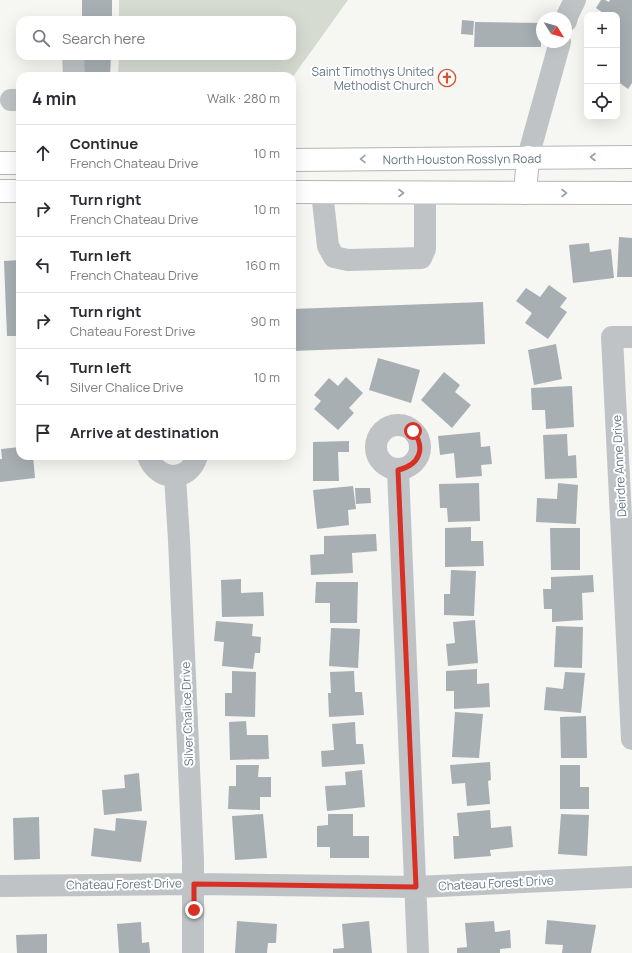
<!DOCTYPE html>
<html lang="en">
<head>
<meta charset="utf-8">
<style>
  :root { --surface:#fff; --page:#f7f7f7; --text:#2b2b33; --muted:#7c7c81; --line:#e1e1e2 }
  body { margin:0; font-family:Manrope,sans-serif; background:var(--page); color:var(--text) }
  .controls { position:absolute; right:12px; top:12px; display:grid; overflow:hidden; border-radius:8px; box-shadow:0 4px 16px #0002 }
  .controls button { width:36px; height:36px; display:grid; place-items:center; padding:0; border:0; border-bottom:1px solid var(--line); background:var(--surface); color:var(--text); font:20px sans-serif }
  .compass { position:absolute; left:536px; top:12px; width:36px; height:36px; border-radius:50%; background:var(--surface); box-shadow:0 4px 16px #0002; rotate:127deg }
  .stop { position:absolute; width:12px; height:12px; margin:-9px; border:3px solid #d93025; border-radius:50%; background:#fff }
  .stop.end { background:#d93025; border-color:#fff; box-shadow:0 1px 4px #0008 }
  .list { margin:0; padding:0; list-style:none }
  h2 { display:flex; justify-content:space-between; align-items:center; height:52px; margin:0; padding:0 16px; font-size:17px }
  h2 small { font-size:13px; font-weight:400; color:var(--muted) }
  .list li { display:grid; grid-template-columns:26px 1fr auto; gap:12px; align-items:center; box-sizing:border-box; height:56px; padding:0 16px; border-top:1px solid var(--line) }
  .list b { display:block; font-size:15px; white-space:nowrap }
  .list p { margin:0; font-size:13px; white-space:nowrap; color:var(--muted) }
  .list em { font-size:13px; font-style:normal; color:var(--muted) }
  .icon { flex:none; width:22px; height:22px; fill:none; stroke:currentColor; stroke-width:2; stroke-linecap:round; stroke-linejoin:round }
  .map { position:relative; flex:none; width:632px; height:953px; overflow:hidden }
  .search { position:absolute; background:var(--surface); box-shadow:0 4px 16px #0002; left:16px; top:16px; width:280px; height:44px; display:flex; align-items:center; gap:10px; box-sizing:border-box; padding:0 14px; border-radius:12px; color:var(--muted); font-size:15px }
  .panel { position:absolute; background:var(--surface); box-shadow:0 4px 16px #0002; left:16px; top:72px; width:280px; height:388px; border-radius:12px }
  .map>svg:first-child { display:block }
  .green { fill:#d6dbd2 }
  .building { fill:#a7afb3 }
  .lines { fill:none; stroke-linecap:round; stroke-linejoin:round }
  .major-casing { stroke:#b3b7ba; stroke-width:24 }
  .minor { stroke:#bfc3c6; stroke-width:22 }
  .major { stroke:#fff; stroke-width:22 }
  .oneway { stroke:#95a0a8 }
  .route { stroke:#d93025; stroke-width:5 }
  .labels { text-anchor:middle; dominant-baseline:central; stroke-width:4; stroke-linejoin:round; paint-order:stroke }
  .poi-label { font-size:12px; fill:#677782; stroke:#fff; text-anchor:end }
  .street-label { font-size:12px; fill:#677782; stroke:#fff }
</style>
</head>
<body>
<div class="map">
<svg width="632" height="953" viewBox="0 0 632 953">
  <rect width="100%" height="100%" fill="#f6f6f3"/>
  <path class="green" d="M119,0H348L292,78V76H118L119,56H292V20H119Z"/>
  <path class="building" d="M82,0H112V20H82Z
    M601,0H605L609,2L610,0H632V83L628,89L617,81V15H606L596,8Z
    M462,20L474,21L473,35L461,34Z
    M475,22L541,23V47H474Z
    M81,56H111L110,76H81Z
    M619,237L632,238V277H617Z
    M589,243L590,252L611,249L614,278L573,283L569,245Z
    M20,260V336H7L4,261Z
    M549,285L567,298L560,307L567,312L548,339L525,323L532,313L516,301L526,288L540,297Z
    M483,302L485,344L292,351V309Z
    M556,344L562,379L534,385L528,350Z
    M378,358L420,370L411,403L369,390Z
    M444,372L460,385L455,392L471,405L452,428L421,400Z
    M346,377L363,393L349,408L354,413L338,430L314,409L321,401L314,395L329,378L338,386Z
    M572,386L574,427L546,429L545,410H532L531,388Z
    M480,432L481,447L490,446L492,464L481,465L482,476L456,478L454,453L440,455L438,436Z
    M567,434L568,456L576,455L577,478L545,479L543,435Z
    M349,441V452H338L339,481H313V442Z
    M20,447V456H33L35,478L0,482V459H2L1,449Z
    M479,483L480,521L448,522L447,508H440L439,484Z
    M558,483L578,485L576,524L536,522L537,498L557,499Z
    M353,486L356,509L348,510L349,525L317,529L313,490Z
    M355,488H370L371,503L356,504Z
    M471,527V541H483L484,566L445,567V528Z
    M550,528H580V570H551Z
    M376,534L377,551L352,553L353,573L311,575L310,555L324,554V536Z
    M451,570L476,571L474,616L444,615V594H450Z
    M593,575L594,592L582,593L583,620L552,622V609H544L543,589H551V577Z
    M241,579V593L263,592L264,616L222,617L221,580Z
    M316,582H358L357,623H330V603H315Z
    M475,620L478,663L448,666L446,644L455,643L453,622Z
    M216,621L253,624L252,636L261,637L260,653H255L253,669L222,666L224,642L214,641Z
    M556,626L583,627L582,668L554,667Z
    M331,628L360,629L358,668L329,666Z
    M477,669V684L489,683L490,707L454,709V691H446V671Z
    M232,671L256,672L255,717L225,716V693H232Z
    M354,671L355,692H362L364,715L329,717L328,693H331L330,672Z
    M565,672L585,673L581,713L544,710L546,687L563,689Z
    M455,712L483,714L479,758L452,757Z
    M586,716L587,758H561L560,717Z
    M246,721L247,735H268L269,759L230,760L229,722Z
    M355,722L356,744H363L365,764L322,767L321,751L334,750L332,724Z
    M490,762L491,780L488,781L490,804L467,806L465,783L452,784L450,765Z
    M236,765H259L258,777H271V797H260V810L228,809L229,786H236Z
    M560,765H580V787H589V809H560Z
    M362,770L365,807L327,811L325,786L346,785L345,772Z
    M139,773L142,811L104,815L102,790L125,788L124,775Z
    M490,810L491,828L511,826L513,847L490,850L491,856L454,859L453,836H459L457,813Z
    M263,814L267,858L235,860L232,816Z
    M328,814H353V836H369V858H330V847H317V826L328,825Z
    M561,814L589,815L587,856L558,854Z
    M39,817L40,859L14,860L13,818Z
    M116,818L147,821L141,862L91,856L94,828L115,831Z
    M547,920L596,925L591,953H562L563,945L545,944Z
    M237,921L277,924L276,943H268L267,953H235Z
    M369,921L372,953H333V949L344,948L342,924Z
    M494,921L495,932L510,930L511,948L500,949V953H457V948L467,947L465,923Z
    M141,922L142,943L149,942L150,953H119L117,924Z
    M47,934V953H17L16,935Z"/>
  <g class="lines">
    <defs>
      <g id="major">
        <path id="s1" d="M292,160L632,157"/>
        <path d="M0,163H20"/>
        <path d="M0,191H20"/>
        <path d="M292,192L632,193"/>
        <path d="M525,193L528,157"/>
      </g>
    </defs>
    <use href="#major" class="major-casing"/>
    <path class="minor" d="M566,21L568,14L575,0
      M73,56L74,76
      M11,100H20
      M528,157L560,42
      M322,192L328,246L334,257L348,260L421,258L425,249V193
      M632,337H612L632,739
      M376 447a22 22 0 1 1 44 0a22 22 0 1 1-44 0Z
      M148,456C157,482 189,483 197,456
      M398,470L418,953
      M175,476L179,540L193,860V953
      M0,886L194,884L416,887L632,877"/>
    <use href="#major" class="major"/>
  </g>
  <defs><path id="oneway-chevron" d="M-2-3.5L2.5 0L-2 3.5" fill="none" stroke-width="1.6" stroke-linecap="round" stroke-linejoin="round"/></defs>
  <g class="oneway">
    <use href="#oneway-chevron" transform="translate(593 157) rotate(180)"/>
    <use href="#oneway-chevron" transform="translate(363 159) rotate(179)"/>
    <use href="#oneway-chevron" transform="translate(401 193)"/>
    <use href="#oneway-chevron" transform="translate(564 193)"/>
  </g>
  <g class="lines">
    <path class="route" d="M194,910V884L416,887L398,470C420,465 426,448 413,431"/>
  </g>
  <defs>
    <symbol id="church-ring" viewBox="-11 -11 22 22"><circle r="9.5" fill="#fff" stroke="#d75432" stroke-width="1.5"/><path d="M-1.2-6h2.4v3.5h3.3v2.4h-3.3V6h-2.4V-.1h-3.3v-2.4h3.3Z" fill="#d75432"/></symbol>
  </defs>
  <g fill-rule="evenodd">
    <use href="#church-ring" x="437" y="68" width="20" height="20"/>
  </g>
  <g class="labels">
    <g class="poi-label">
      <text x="434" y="71">Saint Timothys United<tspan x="434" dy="14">Methodist Church</tspan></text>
    </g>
    <g class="street-label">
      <text stroke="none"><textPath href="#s1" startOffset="170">North Houston Rosslyn Road</textPath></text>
      <text transform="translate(619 466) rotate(-93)">Deirdre Anne Drive</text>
      <text transform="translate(187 714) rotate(-92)">Silver Chalice Drive</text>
      <text transform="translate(496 883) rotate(-3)">Chateau Forest Drive</text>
      <text transform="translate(124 884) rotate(-1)">Chateau Forest Drive</text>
    </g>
  </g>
</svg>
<div class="controls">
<button>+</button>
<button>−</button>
<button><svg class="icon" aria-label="locate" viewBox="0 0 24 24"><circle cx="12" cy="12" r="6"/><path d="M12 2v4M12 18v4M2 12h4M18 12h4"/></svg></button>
</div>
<svg class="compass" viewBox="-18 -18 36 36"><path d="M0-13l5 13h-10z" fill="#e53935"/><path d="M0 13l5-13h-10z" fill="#7c7c81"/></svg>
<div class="stop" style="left:413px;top:431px"></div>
<div class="stop end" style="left:194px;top:910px"></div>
<div class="search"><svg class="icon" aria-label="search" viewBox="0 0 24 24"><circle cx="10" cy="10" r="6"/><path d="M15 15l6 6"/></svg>Search here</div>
<section class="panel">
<h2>4 min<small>Walk · 280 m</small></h2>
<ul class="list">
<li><svg class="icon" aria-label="ahead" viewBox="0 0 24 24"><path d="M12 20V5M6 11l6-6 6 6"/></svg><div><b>Continue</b><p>French Chateau Drive</p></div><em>10 m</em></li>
<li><svg class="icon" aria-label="right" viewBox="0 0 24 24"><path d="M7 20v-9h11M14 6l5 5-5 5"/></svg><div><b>Turn right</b><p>French Chateau Drive</p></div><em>10 m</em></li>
<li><svg class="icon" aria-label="left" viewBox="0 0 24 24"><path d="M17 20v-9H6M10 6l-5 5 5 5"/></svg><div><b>Turn left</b><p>French Chateau Drive</p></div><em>160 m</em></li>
<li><svg class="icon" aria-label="right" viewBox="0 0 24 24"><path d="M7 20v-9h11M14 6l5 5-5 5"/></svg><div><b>Turn right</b><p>Chateau Forest Drive</p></div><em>90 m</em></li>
<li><svg class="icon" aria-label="left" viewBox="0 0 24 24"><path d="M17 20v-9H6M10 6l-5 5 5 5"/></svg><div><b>Turn left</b><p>Silver Chalice Drive</p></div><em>10 m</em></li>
<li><svg class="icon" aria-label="arrive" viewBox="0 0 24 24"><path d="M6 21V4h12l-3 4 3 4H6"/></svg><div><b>Arrive at destination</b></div></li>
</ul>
</section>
</div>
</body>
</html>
